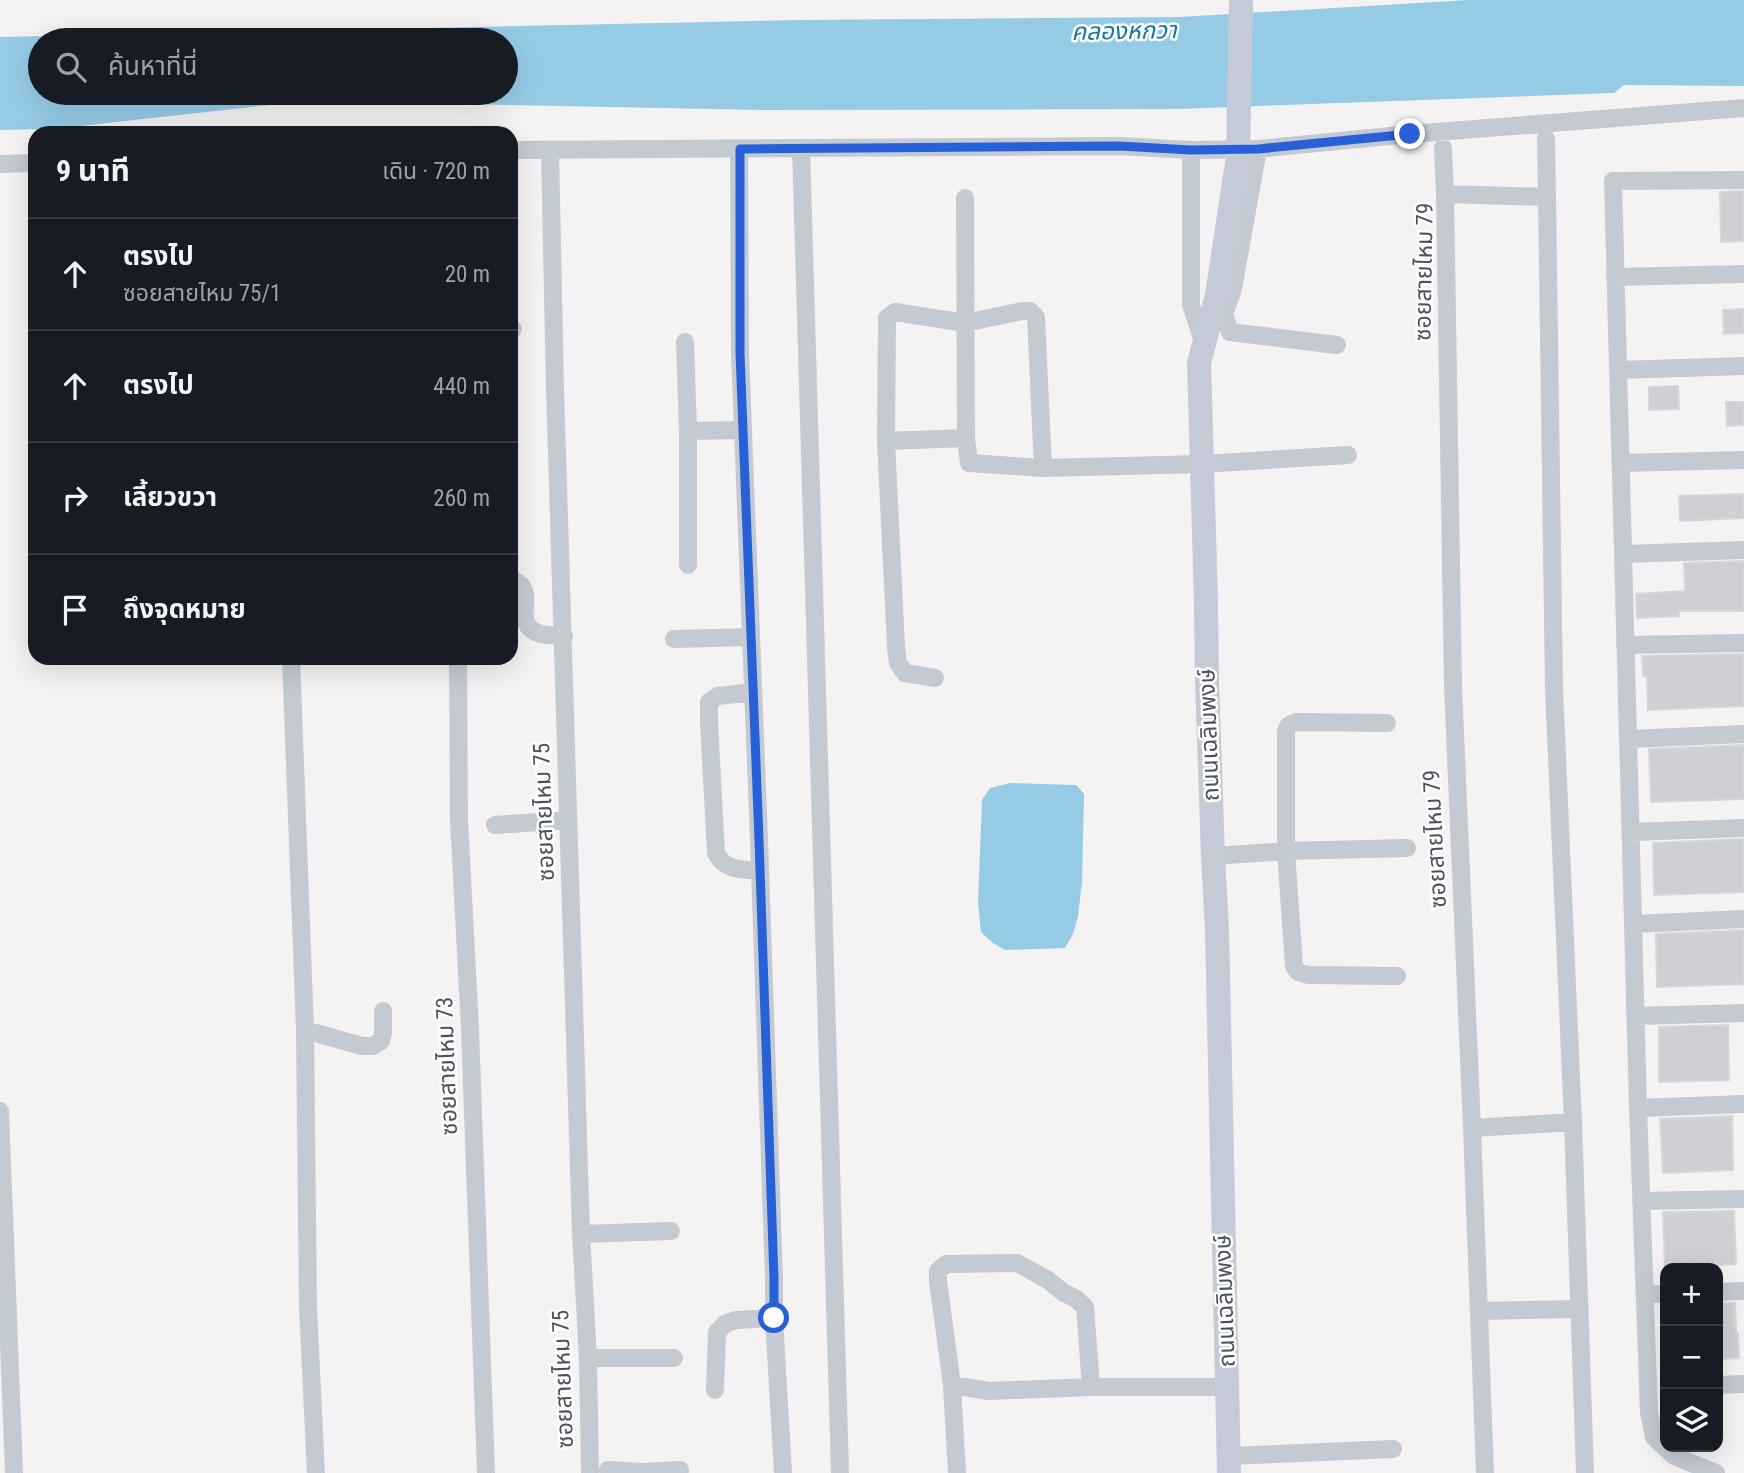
<!DOCTYPE html>
<html lang="th">
<head>
<meta charset="utf-8">
<style>
  :root { --surface:#171b24; --page:#20242c; --text:#f1f3f6; --muted:#9ea1a6; --line:#363941 }
  body { margin:0; font-family:"Roboto Condensed","Noto Sans Thai",sans-serif; background:var(--page); color:var(--text) }
  .controls { position:absolute; right:21px; bottom:21px; display:grid; overflow:hidden; border-radius:14px; box-shadow:0 7px 28px #0002 }
  .controls button { width:63px; height:63px; display:grid; place-items:center; padding:0; border:0; border-bottom:2px solid var(--line); background:var(--surface); color:var(--text); font:35px sans-serif }
  .stop { position:absolute; width:21px; height:21px; margin:-16px; border:5px solid #2860d7; border-radius:50%; background:#fff }
  .stop.end { background:#2860d7; border-color:#fff; box-shadow:0 2px 7px #0008 }
  .list { margin:0; padding:0; list-style:none }
  h2 { display:flex; justify-content:space-between; align-items:center; height:91px; margin:0; padding:0 28px; font-size:30px }
  h2 small { font-size:23px; font-weight:400; color:var(--muted) }
  .list li { display:grid; grid-template-columns:46px 1fr auto; gap:21px; align-items:center; box-sizing:border-box; height:112px; padding:0 28px; border-top:2px solid var(--line) }
  .list b { display:block; font-size:26px; white-space:nowrap }
  .list p { margin:0; font-size:23px; white-space:nowrap; color:var(--muted) }
  .list em { font-size:23px; font-style:normal; color:var(--muted) }
  .icon { flex:none; width:38px; height:38px; fill:none; stroke:currentColor; stroke-width:2; stroke-linecap:round; stroke-linejoin:round }
  .map { position:relative; flex:none; width:1744px; height:1473px; overflow:hidden }
  .search { position:absolute; background:var(--surface); box-shadow:0 7px 28px #0002; left:28px; top:28px; width:490px; height:77px; display:flex; align-items:center; gap:18px; box-sizing:border-box; padding:0 24px; border-radius:38px; color:var(--muted); font-size:26px }
  .panel { position:absolute; background:var(--surface); box-shadow:0 7px 28px #0002; left:28px; top:126px; width:490px; height:539px; border-radius:21px }
  .map>svg:first-child { display:block }
  .water { fill:#96cbe6; fill-rule:evenodd }
  .building { fill:#cfd0d5; stroke:#d6d7dc; stroke-width:2 }
  .lines { fill:none; stroke-linecap:round; stroke-linejoin:round }
  .street { stroke:#c4cad2; stroke-width:18 }
  .secondary { stroke:#c4cbd6; stroke-width:24 }
  .secondary-bridge { stroke:#c4cbd6; stroke-width:24 }
  .route { stroke:#2860d7; stroke-width:9 }
  .labels { text-anchor:middle; dominant-baseline:central; stroke-width:5; stroke-linejoin:round; paint-order:stroke }
  .street-label { font-size:23px; fill:#4b525e; stroke:#fff }
  .water-label { font-size:24px; font-style:italic; fill:#1875a3; stroke:#fff }
</style>
</head>
<body>
<div class="map">
<svg width="1744" height="1473" viewBox="0 0 1744 1473">
  <rect width="100%" height="100%" fill="#f4f2f2"/>
  <path class="water" d="M1469,0H1744V86L1624,85L1614,93L1178,109L764,110L305,101L53,129L0,130V37L799,20L1180,17ZM40,40H506V93H40Z
    M1010,783L1076,785L1084,794L1082,882L1078,916L1073,934L1065,948L1005,950L993,943L981,932L978,903L982,800L990,788Z"/>
  <path class="building" d="M1744,191V241L1721,242L1720,192Z
    M1744,309V333L1724,334L1723,310Z
    M1678,386L1679,409L1649,410V387Z
    M1726,402H1744V425L1727,426Z
    M1744,494V518L1680,521L1679,496Z
    M1744,561V611H1679V616L1637,618L1636,594L1685,591L1684,563Z
    M1744,654V706L1648,710L1647,676H1643L1642,656Z
    M1744,745V799L1651,802L1649,749Z
    M1744,839V892L1654,895L1653,843Z
    M1744,930V984L1657,987L1656,934Z
    M1728,1025L1729,1080L1659,1082V1027Z
    M1732,1116L1733,1170L1663,1173L1660,1119Z
    M1734,1211L1736,1264L1665,1267L1663,1212Z
    M1718,1303H1735L1736,1334H1738L1739,1358L1718,1359Z"/>
  <g class="lines">
    <path class="street" d="M1546,139L1547,197
      M801,148L840,1473
      M1443,148L1445,194
      M739,149L740,353L759,840L774,1279V1318L783,1473
      M1258,149L1233,289L1224,314L1230,332L1337,345
      M511,150L1119,146L1191,150L1258,149L1410,134L1744,108
      M550,150L555,389L581,1234L588,1358L590,1473
      M1191,150V305L1204,344
      M0,164L35,163
      M965,198L966,438
      M1615,277L1744,274
      M511,329H513
      M685,342L688,431V565
      M1619,370L1744,366
      M688,431L743,430
      M886,441L966,438L969,463L1043,468L1202,464L1348,455
      M1622,463L1744,460
      M1624,554L1744,550
      M511,578C512,579 520,584 521,585C533,600 512,626 541,634C548,636 556,635 564,636
      M674,639L751,637
      M1625,645L1744,643
      M291,658L305,1030L308,1308L316,1473
      M458,658L459,820L470,1029L486,1473
      M935,678L905,673L898,663L896,647L886,441L887,318L895,312L965,323L1022,311H1030L1036,317L1043,468
      M753,692L718,696L709,702V722L716,853C725,871 741,869 759,871
      M1387,723L1296,722L1289,725L1286,731V851L1294,966L1298,972L1308,975L1397,976
      M1628,739L1744,734
      M495,825L568,820
      M1631,832L1744,828
      M1213,856L1286,851L1407,848
      M1634,924L1744,919
      M1635,1016L1744,1013
      M305,1030L362,1046H373L381,1041L383,1033V1011
      M1638,1108L1744,1104
      M0,1111L14,1473
      M1472,1128L1573,1122
      M1641,1201L1744,1199
      M581,1234L671,1231
      M1718,1292L1744,1291
      M1645,1294H1665
      M1479,1311L1580,1309
      M588,1358H674
      M952,1385L957,1473
      M1718,1385L1744,1384
      M1091,1387L1085,1307L1075,1298L1064,1293L1048,1280L1017,1263L946,1264L938,1271V1281L952,1385L989,1391L1091,1387H1228
      M715,1390L717,1332L725,1324L736,1320L774,1318
      M1230,1456L1393,1449
      M608,1470L642,1472L680,1470
      M1485,1473L1472,1128L1453,686L1445,194L1547,197L1554,689L1573,1122L1585,1473
      M1716,1473L1674,1456L1654,1437L1649,1412L1638,1108L1613,181L1744,180"/>
    <path class="secondary" d="M1229,1473L1217,930L1213,856L1207,680L1206,603L1199,363L1217,295L1238,156"/>
    <path class="secondary-bridge" d="M1238,156L1241,0"/>
  </g>
  <g class="lines">
    <path class="route" d="M774,1318V1279L759,840L740,353V149L1119,146L1191,150L1258,149L1410,134"/>
  </g>
  <g class="labels">
    <g class="street-label">
      <text transform="translate(1424 272) rotate(-89)">ซอยสายไหม 79</text>
      <text transform="translate(1209 735) rotate(-92)">ถนนเฉลิมพงษ์</text>
      <text transform="translate(544 812) rotate(-92)">ซอยสายไหม 75</text>
      <text transform="translate(1435 839) rotate(-93)">ซอยสายไหม 79</text>
      <text transform="translate(447 1066) rotate(-92)">ซอยสายไหม 73</text>
      <text transform="translate(1225 1301) rotate(-92)">ถนนเฉลิมพงษ์</text>
      <text transform="translate(563 1379) rotate(-92)">ซอยสายไหม 75</text>
    </g>
    <g class="water-label">
      <text transform="translate(1124 31) rotate(-1)">คลองหกวา</text>
    </g>
  </g>
</svg>
<div class="controls">
<button>+</button>
<button>−</button>
<button><svg class="icon" aria-label="layers" viewBox="0 0 24 24"><path d="M12 4l9 5-9 5-9-5zM3 14l9 5 9-5"/></svg></button>
</div>
<div class="stop" style="left:774px;top:1318px"></div>
<div class="stop end" style="left:1410px;top:134px"></div>
<div class="search"><svg class="icon" aria-label="search" viewBox="0 0 24 24"><circle cx="10" cy="10" r="6"/><path d="M15 15l6 6"/></svg>ค้นหาที่นี่</div>
<section class="panel">
<h2>9 นาที<small>เดิน · 720 m</small></h2>
<ul class="list">
<li><svg class="icon" aria-label="ahead" viewBox="0 0 24 24"><path d="M12 20V5M6 11l6-6 6 6"/></svg><div><b>ตรงไป</b><p>ซอยสายไหม 75/1</p></div><em>20 m</em></li>
<li><svg class="icon" aria-label="ahead" viewBox="0 0 24 24"><path d="M12 20V5M6 11l6-6 6 6"/></svg><div><b>ตรงไป</b></div><em>440 m</em></li>
<li><svg class="icon" aria-label="right" viewBox="0 0 24 24"><path d="M7 20v-9h11M14 6l5 5-5 5"/></svg><div><b>เลี้ยวขวา</b></div><em>260 m</em></li>
<li><svg class="icon" aria-label="arrive" viewBox="0 0 24 24"><path d="M6 21V4h12l-3 4 3 4H6"/></svg><div><b>ถึงจุดหมาย</b></div></li>
</ul>
</section>
</div>
</body>
</html>
